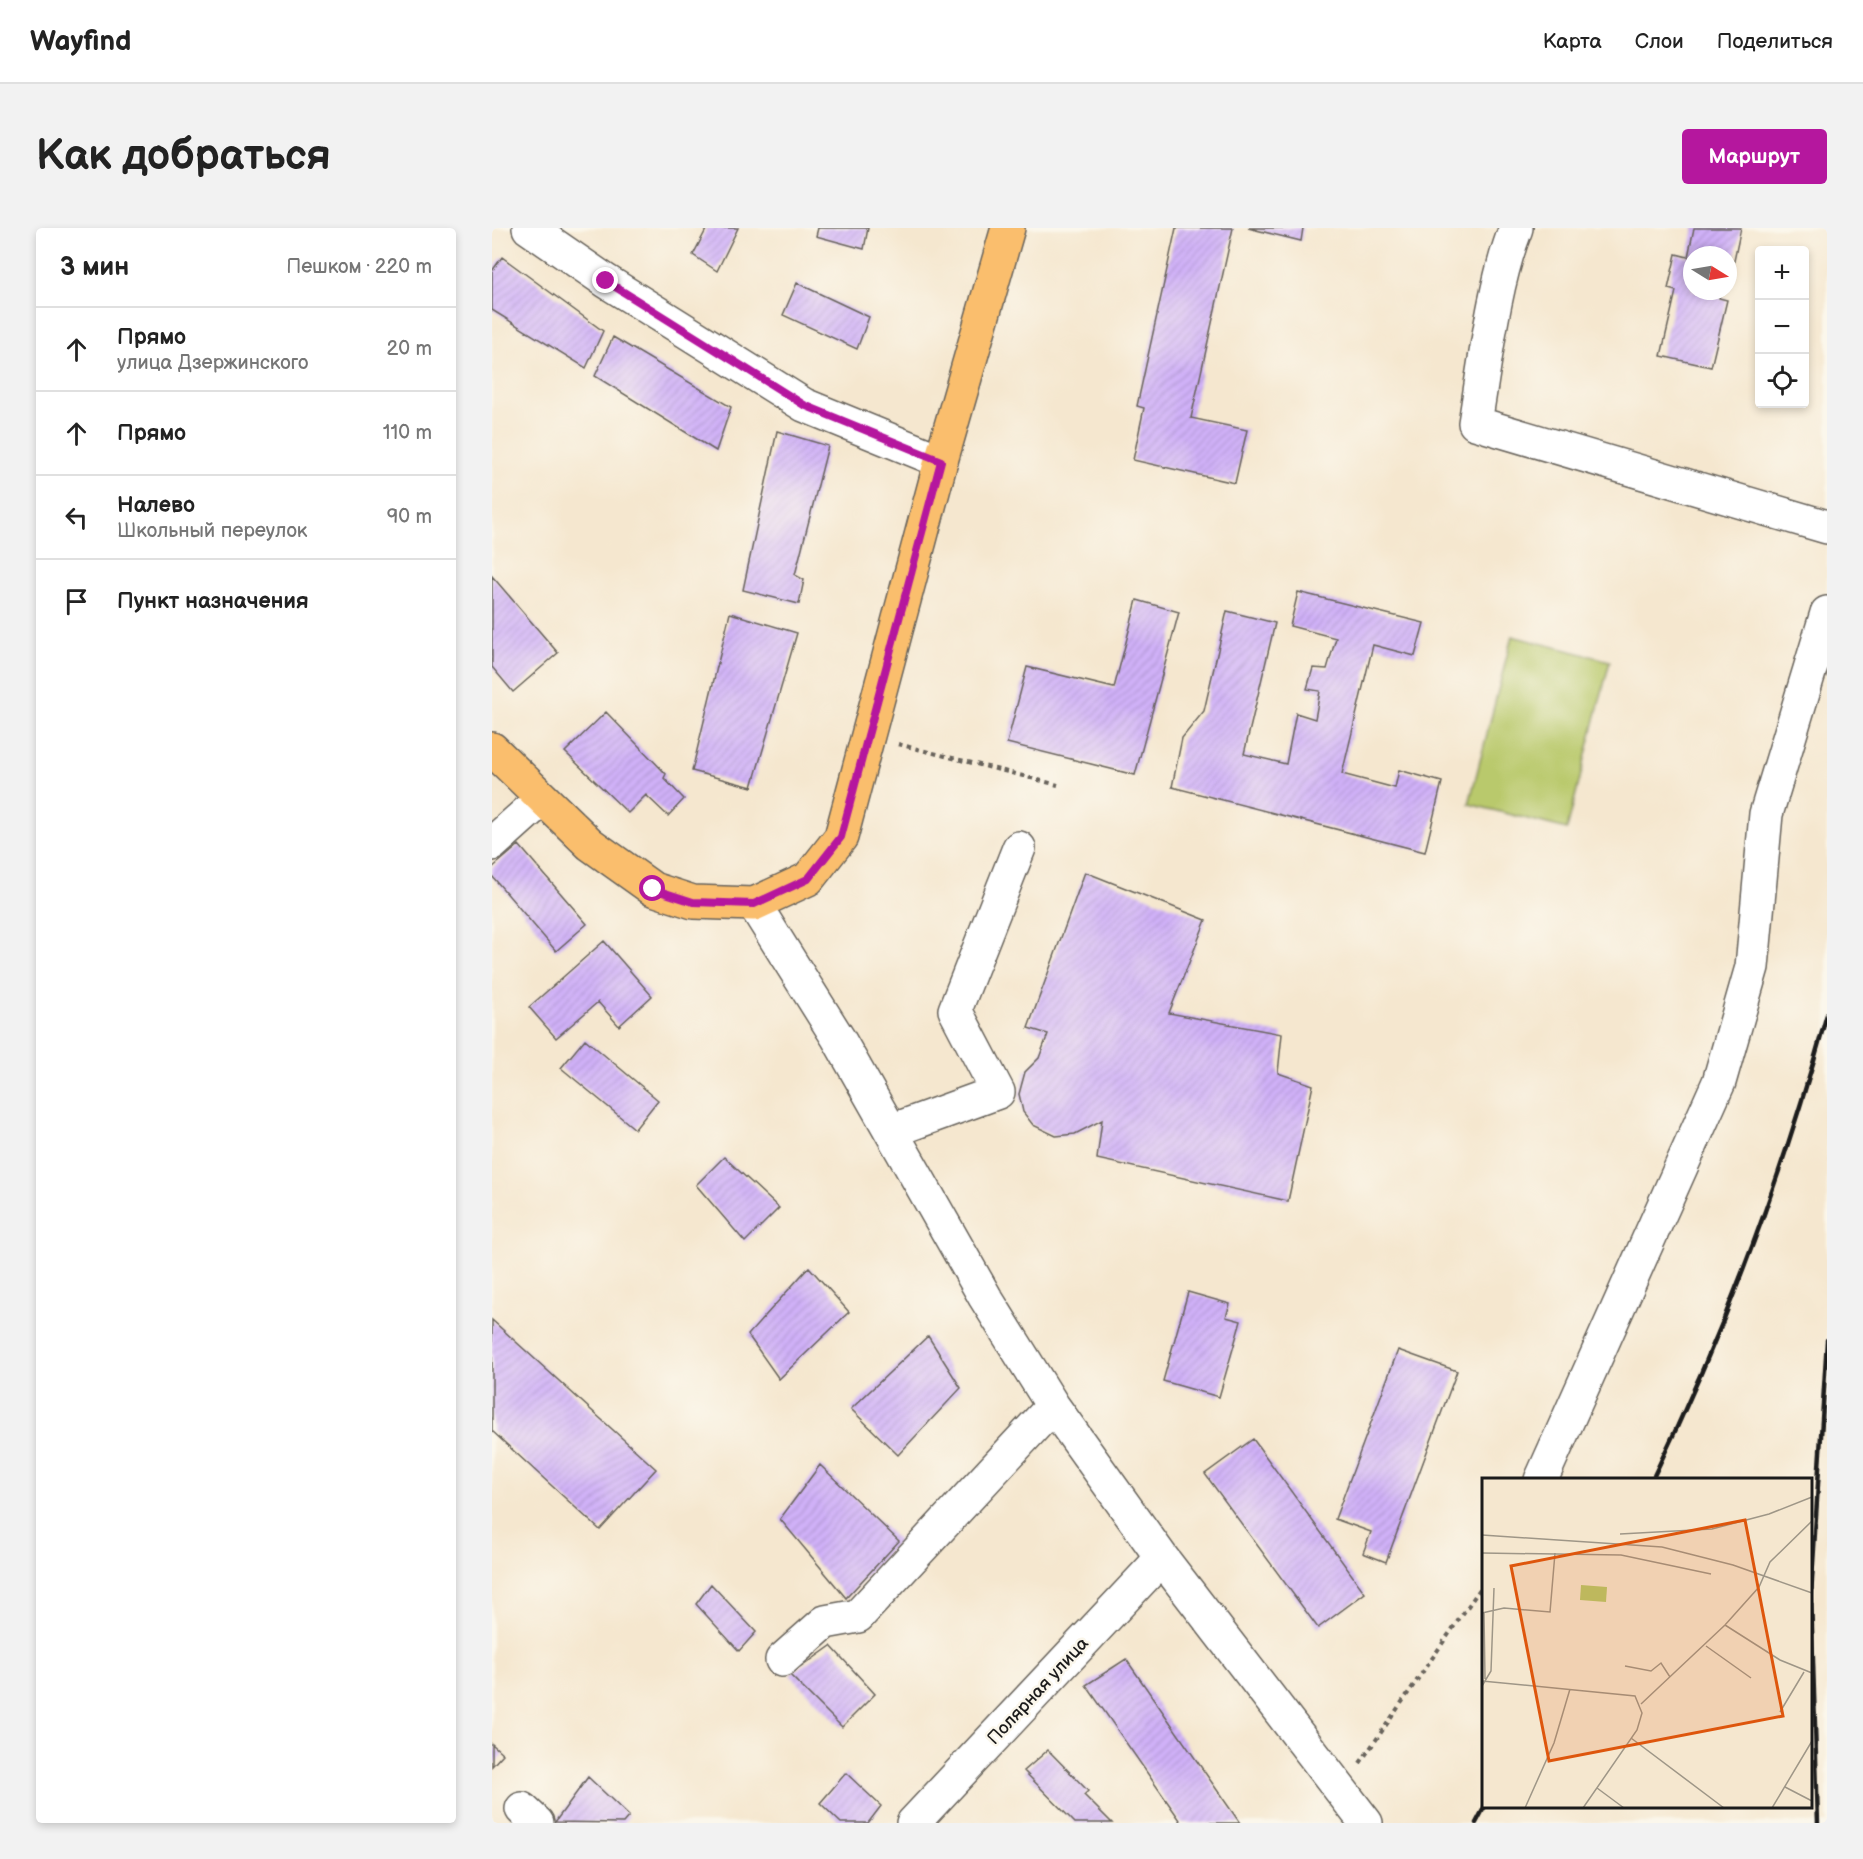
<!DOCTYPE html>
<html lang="ru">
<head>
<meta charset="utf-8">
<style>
  :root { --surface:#fff; --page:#f2f2f2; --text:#222; --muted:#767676; --line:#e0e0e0; --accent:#b5179e }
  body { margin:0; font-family:"Balsamiq Sans",sans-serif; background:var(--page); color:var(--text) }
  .controls { position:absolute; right:18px; top:18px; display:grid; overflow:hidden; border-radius:6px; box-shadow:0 3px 9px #0003 }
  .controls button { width:54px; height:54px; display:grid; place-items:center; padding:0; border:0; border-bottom:2px solid var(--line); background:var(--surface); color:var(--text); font:30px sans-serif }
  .compass { position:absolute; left:1191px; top:18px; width:54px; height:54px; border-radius:50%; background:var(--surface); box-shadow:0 3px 9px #0003; rotate:101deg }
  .stop { position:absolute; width:18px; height:18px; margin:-14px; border:4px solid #b5179e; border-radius:50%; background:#fff }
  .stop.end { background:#b5179e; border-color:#fff; box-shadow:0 2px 6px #0008 }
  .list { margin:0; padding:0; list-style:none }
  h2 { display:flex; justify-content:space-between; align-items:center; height:78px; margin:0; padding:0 24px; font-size:26px }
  h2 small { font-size:20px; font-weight:400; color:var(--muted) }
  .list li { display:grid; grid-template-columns:39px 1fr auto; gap:18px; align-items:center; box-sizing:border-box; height:84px; padding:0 24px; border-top:2px solid var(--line) }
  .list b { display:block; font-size:22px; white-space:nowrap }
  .list p { margin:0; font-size:20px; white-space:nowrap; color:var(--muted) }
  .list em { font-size:20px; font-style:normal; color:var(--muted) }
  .icon { flex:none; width:33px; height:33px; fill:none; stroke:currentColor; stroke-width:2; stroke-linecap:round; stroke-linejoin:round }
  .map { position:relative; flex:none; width:1335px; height:1595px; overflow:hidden; border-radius:6px }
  header { display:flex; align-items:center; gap:36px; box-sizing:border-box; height:84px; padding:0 30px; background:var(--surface); border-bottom:2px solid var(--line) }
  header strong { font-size:28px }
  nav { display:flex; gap:33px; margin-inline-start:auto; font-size:21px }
  .intro { display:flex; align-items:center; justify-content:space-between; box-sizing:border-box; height:144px; padding:0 36px }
  h1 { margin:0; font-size:42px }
  .button { padding:15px 27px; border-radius:6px; background:var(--accent); color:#fff; font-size:21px; font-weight:700 }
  main { display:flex; gap:36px; padding:0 36px }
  aside { flex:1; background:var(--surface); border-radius:6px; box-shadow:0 3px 9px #0003 }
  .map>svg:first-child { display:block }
  .garden { fill:#b9c96c; stroke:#6a7244; stroke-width:1.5 }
  .building { fill:url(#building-hatch) }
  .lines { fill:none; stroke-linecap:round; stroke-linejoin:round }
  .minor-casing { stroke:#68635b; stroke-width:36 }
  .major-casing { stroke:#68635b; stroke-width:36 }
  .path { stroke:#68635b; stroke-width:4; stroke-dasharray:4.5 4.5; stroke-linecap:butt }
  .minor { stroke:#fff; stroke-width:33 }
  .major { stroke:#fabe6d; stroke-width:33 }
  .rail { stroke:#1c1c1c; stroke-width:4.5 }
  .route { stroke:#b5179e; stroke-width:8 }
  .labels { text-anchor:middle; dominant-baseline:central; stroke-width:5; stroke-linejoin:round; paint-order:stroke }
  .street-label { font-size:18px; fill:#1c1c1c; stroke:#fbf7ec }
  .inset-road { fill:none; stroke:#9e9687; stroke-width:1.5 }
  .view { fill:#de560d; fill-opacity:0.15; stroke:#de560d; stroke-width:3 }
  .inset-edge { fill:none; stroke:#1c1c1c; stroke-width:3 }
</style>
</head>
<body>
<header>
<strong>Wayfind</strong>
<nav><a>Карта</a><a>Слои</a><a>Поделиться</a></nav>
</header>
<div class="intro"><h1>Как добраться</h1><a class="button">Маршрут</a></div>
<main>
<aside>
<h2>3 мин<small>Пешком · 220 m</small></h2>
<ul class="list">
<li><svg class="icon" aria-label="ahead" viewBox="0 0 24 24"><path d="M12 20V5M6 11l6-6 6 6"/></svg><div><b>Прямо</b><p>улица Дзержинского</p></div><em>20 m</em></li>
<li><svg class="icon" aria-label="ahead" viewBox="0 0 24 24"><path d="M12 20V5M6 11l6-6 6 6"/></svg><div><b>Прямо</b></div><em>110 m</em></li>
<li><svg class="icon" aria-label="left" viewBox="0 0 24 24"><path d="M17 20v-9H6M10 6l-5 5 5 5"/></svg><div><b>Налево</b><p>Школьный переулок</p></div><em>90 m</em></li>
<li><svg class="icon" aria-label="arrive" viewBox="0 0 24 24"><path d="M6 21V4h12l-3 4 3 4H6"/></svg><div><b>Пункт назначения</b></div></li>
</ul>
</aside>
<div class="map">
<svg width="1335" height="1595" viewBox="0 0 1335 1595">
  <defs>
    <pattern id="building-hatch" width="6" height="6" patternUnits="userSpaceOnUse" patternTransform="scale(1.5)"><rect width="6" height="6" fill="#d0b1f8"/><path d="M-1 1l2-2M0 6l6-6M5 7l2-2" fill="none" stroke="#b298d4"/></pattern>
  </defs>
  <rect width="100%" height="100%" fill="#fbf7ec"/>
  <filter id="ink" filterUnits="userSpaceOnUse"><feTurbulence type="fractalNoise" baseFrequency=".0167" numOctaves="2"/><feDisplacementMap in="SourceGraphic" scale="12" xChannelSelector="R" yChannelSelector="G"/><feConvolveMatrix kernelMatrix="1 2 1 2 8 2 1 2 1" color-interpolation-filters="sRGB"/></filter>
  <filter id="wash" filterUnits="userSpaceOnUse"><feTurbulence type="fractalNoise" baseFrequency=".008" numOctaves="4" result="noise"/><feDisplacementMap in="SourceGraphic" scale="24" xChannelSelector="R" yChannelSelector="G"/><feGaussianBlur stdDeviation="1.35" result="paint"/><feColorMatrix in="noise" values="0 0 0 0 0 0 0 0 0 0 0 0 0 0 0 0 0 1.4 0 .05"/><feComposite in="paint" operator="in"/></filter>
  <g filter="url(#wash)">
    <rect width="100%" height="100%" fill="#f5e7cf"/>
    <path class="garden" d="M1020,408L1118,433L1075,601L977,576Z"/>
    <g id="blocks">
      <path class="building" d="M215,0H246L225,43L201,27Z
        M326,0H376L372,21L324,8Z
        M684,0H741L699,190L755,202L743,255L641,232L652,180L645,178Z
        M756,0H811L809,13Z
        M1202,0H1249L1239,47H1236V27H1200V63H1228L1227,70L1235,72L1219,139L1169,128L1184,63L1176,61L1184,26L1196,29Z
        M10,29L111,103L94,140L0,82V43Z
        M305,55L377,89L365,121L291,87Z
        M121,109L239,179L224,223L103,148Z
        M285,203L336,218L303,347L312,352L307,376L251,362Z
        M0,348L66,425L21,464L0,439Z
        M806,364L932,395L923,428L881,417L850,546L903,560L907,542L950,554L933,624L680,559L690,510L712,483L735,383L783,395L752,526L794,536L804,485L823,491L828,463L815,461L821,440L835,441L844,410L798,398Z
        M645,372L687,384L643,547L515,515L535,439L622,460Z
        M238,385L305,405L260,559L200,543Z
        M114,484L174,546L172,550L192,571L176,588L154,567L136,585L73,524Z
        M27,617L95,696L64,723L0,648V640Z
        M593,644L714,692L677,785L790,806L786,845L821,857L796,973L605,931L610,892L583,906L564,908L541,897L531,884L527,866L533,844L547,830L556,806L536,800Z
        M112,713L160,768L127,798L106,774L64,810L37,779Z
        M93,811L166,872L143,901L69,840Z
        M232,929L287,980L253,1014L204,957Z
        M317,1039L357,1084L287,1151L256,1107Z
        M696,1064L738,1076L734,1089L749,1093L727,1169L671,1153Z
        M0,1092L164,1241L108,1302L0,1203Z
        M436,1108L469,1160L406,1227L359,1181Z
        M906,1122L965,1143L894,1334L871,1325L879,1304L843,1291Z
        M761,1211L873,1365L826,1400L713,1246Z
        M328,1237L407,1313L354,1370L288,1291Z
        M219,1356L264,1404L247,1423L204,1376Z
        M339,1418L383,1466L350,1499L298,1447Z
        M634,1431L748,1595H690L594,1457Z
        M0,1516L11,1526L0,1538Z
        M556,1522L596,1563L592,1567L620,1595H583L532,1543Z
        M354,1545L389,1578L376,1595H349L328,1575Z
        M96,1549L137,1588L131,1595L63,1594Z"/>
    </g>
  </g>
  <g filter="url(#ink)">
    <use href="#blocks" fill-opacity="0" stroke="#68635b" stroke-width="1.5"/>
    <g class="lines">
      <defs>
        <path id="minor" d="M37,0L114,53L312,177L449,233
          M1024,0C1002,55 993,135 983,195L1335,299
          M0,616L50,571
          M262,676L346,810L493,1069L561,1178L670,1330L874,1595
          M399,903L506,864L463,782L527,620
          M1049,1252L1227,854L1260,739L1274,586L1335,385
          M290,1432L333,1394L366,1388L561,1178
          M30,1581L45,1595
          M421,1595L670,1330"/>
        <path id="major" d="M0,521L98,616L161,661L201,674L262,676L316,651L349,609L449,233L516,0"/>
      </defs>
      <use href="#minor" class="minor-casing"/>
      <use href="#major" class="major-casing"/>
      <path class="path" d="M406,516L566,557
        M868,1535L992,1355"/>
      <use href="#minor" class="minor"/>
      <use href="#major" class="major"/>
      <path class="rail" d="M1160,1252C1233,1102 1291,947 1335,786
        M984,1595L993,1578
        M1326,1595L1319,1368L1335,1112"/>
    </g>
  </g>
  <g class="lines" filter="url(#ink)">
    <path class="route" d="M114,53L312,177L449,233L349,609L316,651L262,676L201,674L161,661"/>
  </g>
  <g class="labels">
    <g class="street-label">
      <text transform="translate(546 1463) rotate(-47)">Полярная улица</text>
    </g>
  </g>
  <g transform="translate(990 1250)">
    <rect width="330" height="330" fill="#f5e7cf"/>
    <path d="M99,107L125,109L124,124L98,122Z" fill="#b9c96c"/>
    <path class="inset-road" d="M138,56L230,51L287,36L330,19M0,57L180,69L251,87L330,115M0,75L139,77L229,96M0,135L22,130L68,134L73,75M2,135L3,201M243,147L298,182L330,195M224,168L269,200M143,188L169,193L179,185L188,199M0,203L153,218L160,235L155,252L101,330M0,208L9,193L12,110M159,226L243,147L277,109L288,84L330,43M298,234L322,194M149,260L242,330M303,309L330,323M115,310L142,330M43,330L72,265L88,211M290,330L330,263"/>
    <path class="view" d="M263,42L301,238L67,283L29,88Z"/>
    <rect width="330" height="330" class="inset-edge"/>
  </g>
</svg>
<div class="controls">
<button>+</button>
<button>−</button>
<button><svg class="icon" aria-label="locate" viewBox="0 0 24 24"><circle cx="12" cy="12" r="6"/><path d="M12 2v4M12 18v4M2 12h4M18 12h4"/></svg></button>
</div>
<svg class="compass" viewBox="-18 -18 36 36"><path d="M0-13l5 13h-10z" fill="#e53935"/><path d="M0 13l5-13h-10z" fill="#767676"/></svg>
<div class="stop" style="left:161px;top:661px"></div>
<div class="stop end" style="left:114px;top:53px"></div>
</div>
</main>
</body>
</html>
